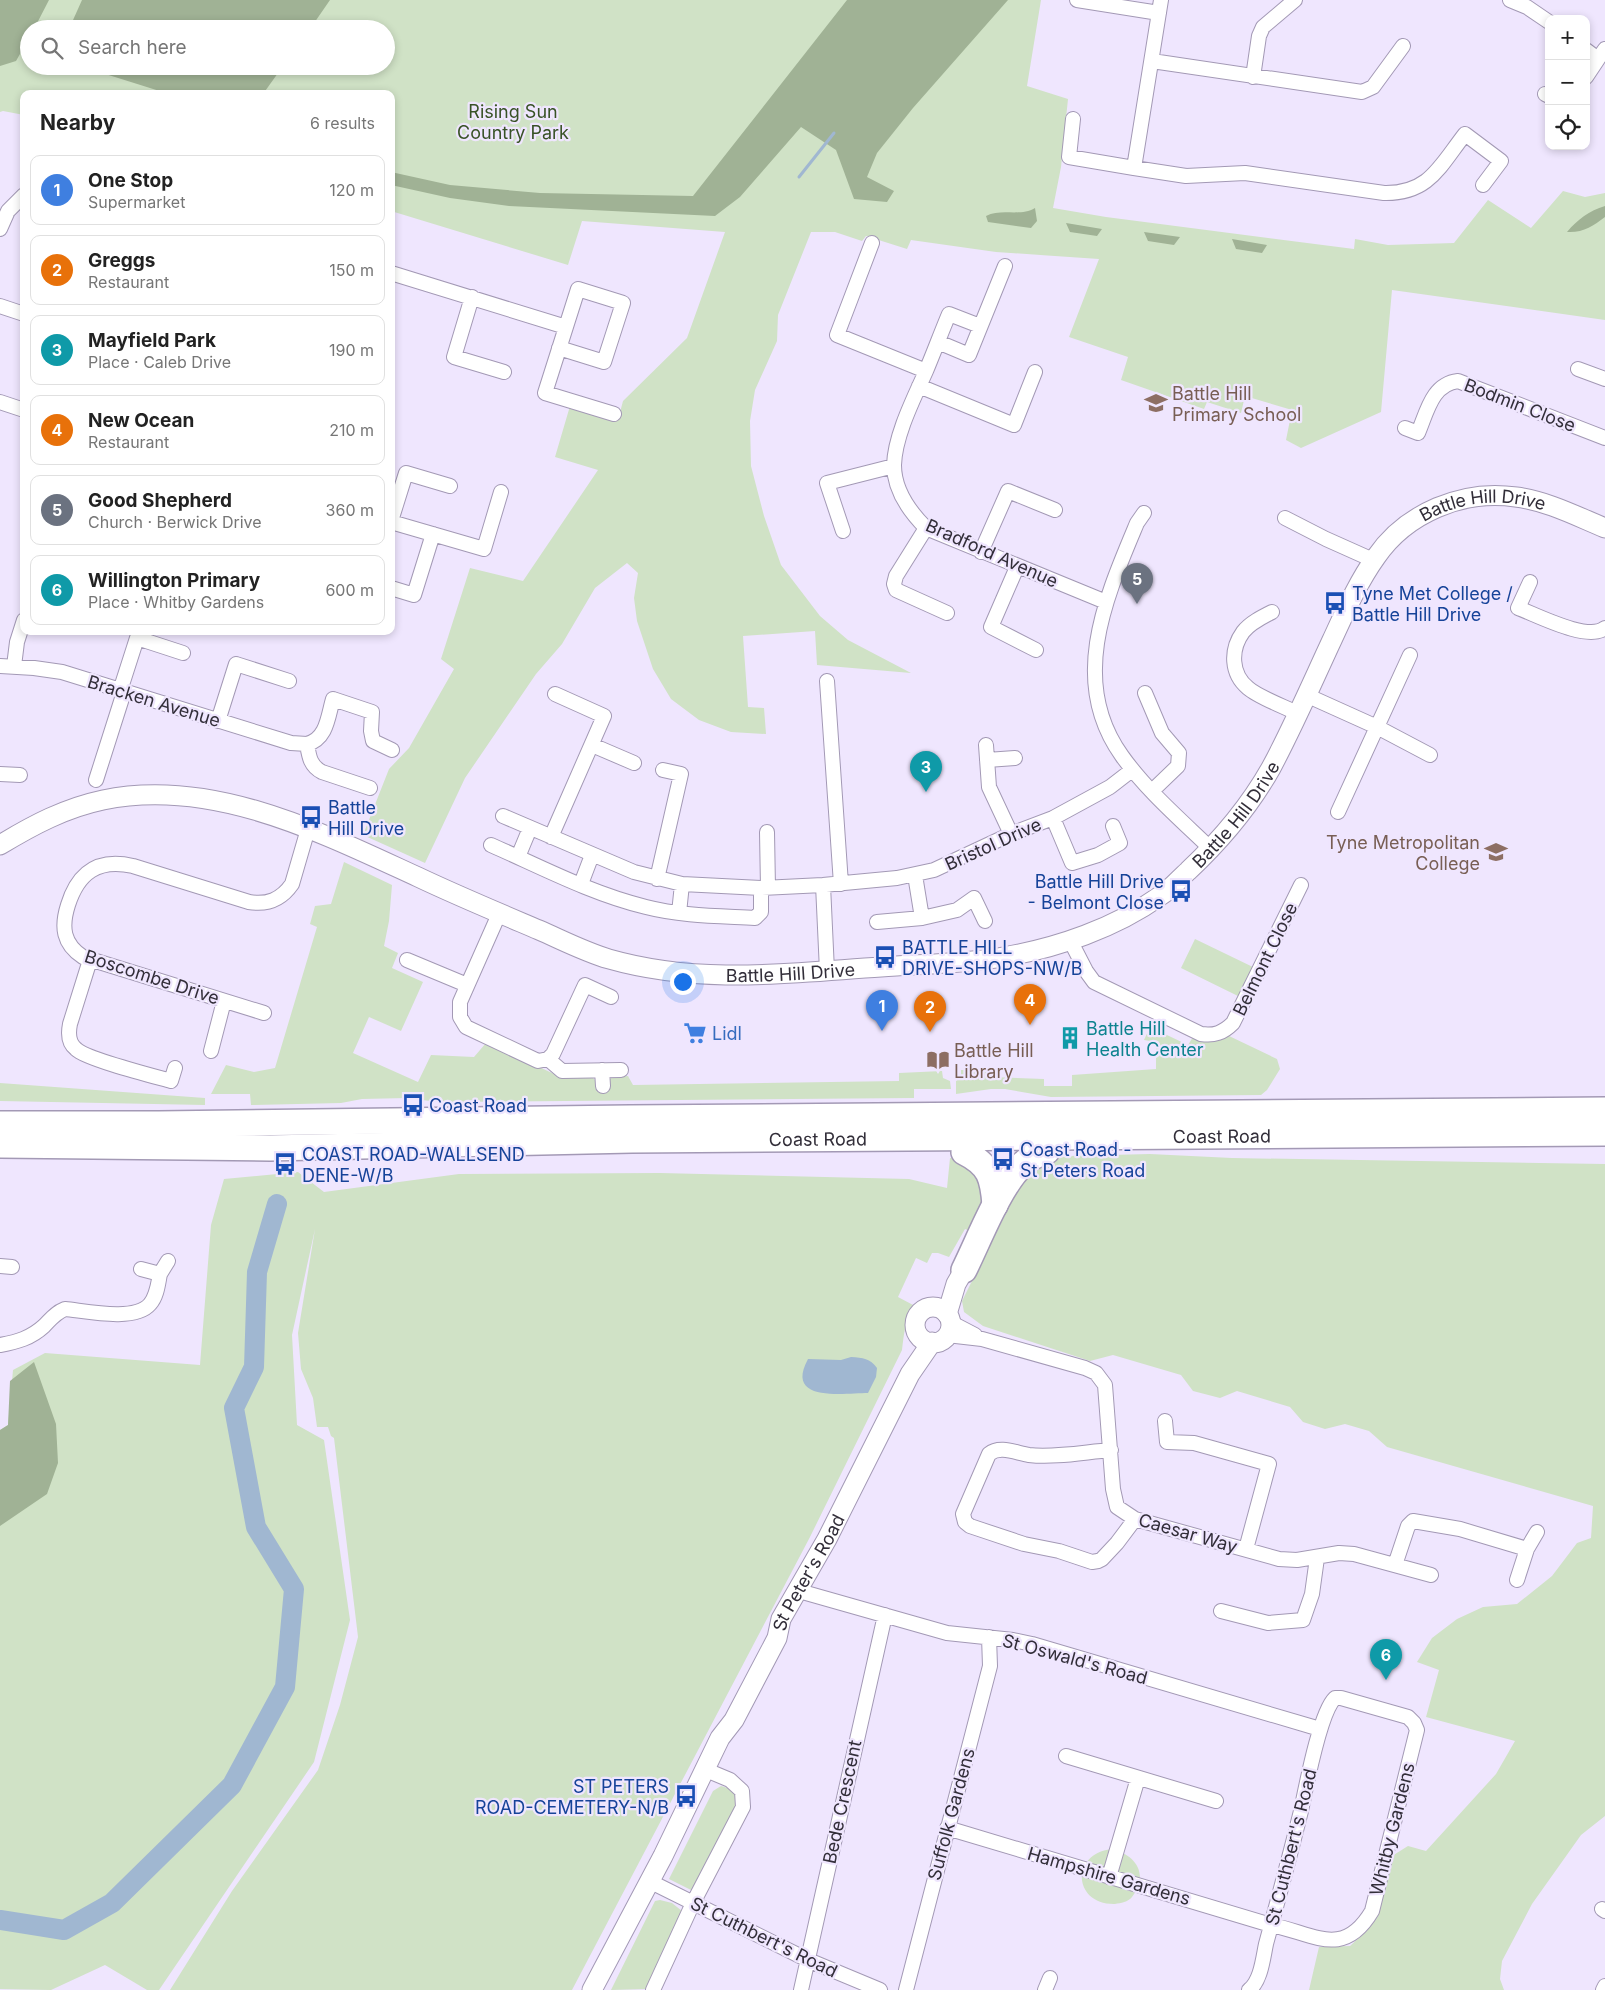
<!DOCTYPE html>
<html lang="en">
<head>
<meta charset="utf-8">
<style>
  :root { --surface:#fff; --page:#f6f6f6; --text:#222; --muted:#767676; --line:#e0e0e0; --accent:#7c3aed }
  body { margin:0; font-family:Inter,sans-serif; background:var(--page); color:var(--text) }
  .controls { position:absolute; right:15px; top:15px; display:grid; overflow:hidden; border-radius:10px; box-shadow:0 2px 8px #0003 }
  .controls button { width:45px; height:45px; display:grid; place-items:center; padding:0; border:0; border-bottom:1px solid var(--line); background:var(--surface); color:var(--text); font:25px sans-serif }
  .you { position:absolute; left:682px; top:981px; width:18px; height:18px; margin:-12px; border:4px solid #fff; border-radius:50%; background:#1a73e8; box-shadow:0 0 0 8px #1a73e833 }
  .badge { display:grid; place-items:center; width:32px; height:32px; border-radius:50%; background:var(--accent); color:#fff; font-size:16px; font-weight:700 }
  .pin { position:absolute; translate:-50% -41px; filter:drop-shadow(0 1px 2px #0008) }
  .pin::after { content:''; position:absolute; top:26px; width:18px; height:15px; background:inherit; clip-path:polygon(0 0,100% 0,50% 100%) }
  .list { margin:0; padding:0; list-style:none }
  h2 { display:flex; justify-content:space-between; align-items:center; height:65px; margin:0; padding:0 20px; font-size:21px }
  h2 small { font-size:16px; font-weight:400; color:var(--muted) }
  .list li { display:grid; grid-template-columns:32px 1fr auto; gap:15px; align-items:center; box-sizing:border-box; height:70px; margin:0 10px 10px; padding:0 10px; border:1px solid var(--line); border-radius:10px }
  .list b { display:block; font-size:19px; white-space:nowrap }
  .list p { margin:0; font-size:16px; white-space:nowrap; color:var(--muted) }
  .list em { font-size:16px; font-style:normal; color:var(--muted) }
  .icon { flex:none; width:28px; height:28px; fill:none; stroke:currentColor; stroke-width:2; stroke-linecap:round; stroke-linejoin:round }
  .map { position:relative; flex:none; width:1605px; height:1990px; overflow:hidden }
  .search { position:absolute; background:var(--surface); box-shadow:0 2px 8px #0003; left:20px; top:20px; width:375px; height:55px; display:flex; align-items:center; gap:12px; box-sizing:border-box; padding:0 18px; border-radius:28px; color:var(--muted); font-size:19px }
  .panel { position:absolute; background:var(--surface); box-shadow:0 2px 8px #0003; left:20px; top:90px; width:375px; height:545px; border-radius:10px }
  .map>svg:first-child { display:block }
  .green { fill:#d0e2c6; fill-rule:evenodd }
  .forest { fill:#a0b295 }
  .water { fill:#a0b7d1 }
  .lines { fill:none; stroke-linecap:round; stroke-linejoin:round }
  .stream { stroke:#a0b7d1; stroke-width:3 }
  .river { stroke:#a0b7d1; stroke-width:20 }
  .street-casing { stroke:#a399b5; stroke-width:16 }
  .secondary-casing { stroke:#a399b5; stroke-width:21 }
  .highway-casing { stroke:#a399b5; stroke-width:28 }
  .street { stroke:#fff; stroke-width:14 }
  .secondary { stroke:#fff; stroke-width:19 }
  .highway { stroke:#fff; stroke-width:25 }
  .labels { text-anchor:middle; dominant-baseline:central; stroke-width:4.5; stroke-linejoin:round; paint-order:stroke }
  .park-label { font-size:18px; fill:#385226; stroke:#efe6fe }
  .education-label { font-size:18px; fill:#785e54; stroke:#efe6fe; text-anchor:start }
  .street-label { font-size:18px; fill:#322e39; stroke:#efe6fe }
  .transit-label { font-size:18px; fill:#164399; stroke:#efe6fe; text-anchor:start }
  .culture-label { font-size:18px; fill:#0d838f; stroke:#efe6fe; text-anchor:start }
  .shop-label { font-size:18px; fill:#366cbe; stroke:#efe6fe; text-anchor:start }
</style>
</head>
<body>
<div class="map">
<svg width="1605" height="1990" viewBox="0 0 1605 1990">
  <rect width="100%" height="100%" fill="#efe6fe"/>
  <path class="green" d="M0,0H1041L1027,86L1068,99L1061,167L1053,208L1106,217L1354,249L1355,239L1388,245L1454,243L1488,200L1531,228L1563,191L1585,197L1605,193V320L1392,290L1381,412L1301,448L1286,440L1292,410L1245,396L1241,413L1207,402L1204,409L1121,380L1128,357L1069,337L1099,259L996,252L911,240L907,249L866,236L862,241L835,232H811L778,315L777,341L755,390L750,421L751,466L764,516L781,565L820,616L848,640L911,673L817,665L815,631L743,636L748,707L764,708L766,734L731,732L699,720L671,699L653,669L637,621L634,598L638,573L627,563L595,588L562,644L536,674L465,778L425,863L363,835L389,769L409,748L454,669L441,659L470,568L523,581L598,470L555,457L570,406L618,420L623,401L687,338L725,232L582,221L568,265L391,211V94H24V115L3,111L0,112ZM29,29H386V66H29Z
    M344,862L392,885L389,921L384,946L398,953L392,968L423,982L401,1031L369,1017L353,1053L418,1082L431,1055L474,1057L486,1043L561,1077L593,1078L598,1083L607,1082L612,1077L628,1076L633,1085L899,1081V1073L942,1071L943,1078L950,1081L951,1089H914V1098L438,1102L407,1098L362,1099L341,1103L251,1105L250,1094H211L226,1065L254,1072L275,1068L317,927L310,924L315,906L331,904Z
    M1195,939L1255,968L1240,997L1181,968Z
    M1150,1027L1188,1045L1193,1037L1227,1035L1277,1059L1280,1069L1267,1090L1261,1095L1051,1097L1005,1089H991L956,1094V1081L961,1078V1070H990L991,1077L1044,1079V1086H1072V1075L1156,1069V1042L1144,1040Z
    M0,1083L205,1098V1105L0,1101Z
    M1150,1154L1232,1158L1605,1164V1816L1581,1835L1532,1904L1502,1961L1500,1979L1504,1990H1309L1319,1947L1350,1946L1364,1933L1378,1916L1392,1856L1408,1846L1426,1851L1496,1774L1515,1741L1426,1717L1439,1670L1417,1662L1432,1638L1457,1619L1483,1607L1517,1604L1552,1576L1577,1543L1591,1538L1593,1506L1387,1447L1369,1431L1345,1424L1325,1429L1303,1422L1290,1407L1237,1391L1220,1398L1193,1391L1181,1375L1113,1355L1090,1361L983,1326L964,1312L962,1301L1021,1183L1040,1160L1069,1156Z
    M950,1158L968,1160L989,1196L970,1231L965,1229L949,1257L938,1253H932L927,1263L916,1258L898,1297L915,1306C905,1319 904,1334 902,1350L810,1537L572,1990H170L232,1891L318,1770L340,1705L358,1637L334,1438L331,1436L328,1427H317L313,1398L301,1369L298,1333L315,1229L292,1335L297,1425L324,1440L350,1620L314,1762L159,1990H147L105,1965L51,1990L0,1989V1430L8,1425L13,1370L45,1353L200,1365L211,1225L224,1179L298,1172L324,1192L459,1174L660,1173L909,1179L947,1188Z
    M721,1786L728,1788L734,1791L738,1803L700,1885L691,1890L669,1879L713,1791Z
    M1111,1849C1135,1854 1150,1874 1132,1897C1128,1902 1121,1903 1115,1904C1074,1905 1069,1855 1111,1849Z
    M660,1900L672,1903L682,1911V1919L646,1989L611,1990L655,1901Z"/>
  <path class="forest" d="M0,0H49L34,29H29V38L16,61L0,66Z
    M82,0H330L310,29H69Z
    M847,0H1008L913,108L877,153L867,177L894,191L887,202L854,199L836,150L801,127L740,197L715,216L509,206L450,198L391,185V172L450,185L540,193L693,196Z
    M80,66H283L263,94H169Z
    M1605,206V217C1593,226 1583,233 1567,232C1578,219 1589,211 1605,206Z
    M1035,208L1037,221L1031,228L988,222L986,216C1001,208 1020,217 1035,208Z
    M1066,223L1102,229L1097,236L1070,232Z
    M1144,232L1180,237L1174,245L1148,241Z
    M1232,239L1267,245L1262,253L1236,249Z
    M34,1362L56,1424L58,1463L47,1494L0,1526V1430L8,1425L10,1381Z"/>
  <path class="water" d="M851,1357C863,1358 870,1358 877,1368L876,1377L868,1393C844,1393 784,1403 808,1359L841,1360Z"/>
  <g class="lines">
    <path class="stream" d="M799,177L834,133"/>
    <path class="river" d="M0,1920L64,1930L112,1903L232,1785L285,1687L294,1589L256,1527L234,1408L254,1367L257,1272L277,1204"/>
    <defs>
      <path id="street" d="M1077,0L1159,13
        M1161,0L1134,168L1186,176L1245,173L1384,193C1429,194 1440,166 1465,134L1501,161L1483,185
        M1510,0L1527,7L1549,22
        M1586,50L1598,59L1605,49
        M1152,61L1362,92L1373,87L1403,46
        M1253,77L1259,36L1263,27L1295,0
        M1586,77L1598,59
        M1545,94L1549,96
        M1073,119L1069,157L1134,168
        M0,229L8,211L24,195
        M872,243L837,335L926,371
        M391,273L566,327
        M472,297L454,357L504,372
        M0,306L24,314
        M980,326L949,314C941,333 934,352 926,371C914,398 895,435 894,465C894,490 910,512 926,528L1106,602
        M938,342L969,355L1005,266
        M559,348L604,362L623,303L578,289L545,393L614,414
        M1578,369L1605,379
        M919,386L1014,425L1035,372
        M0,402L24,410
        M1405,428L1418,433C1427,412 1432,384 1458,381L1605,438
        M1144,513L1137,523C1106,597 1068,681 1122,756C1147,791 1181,820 1211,849
        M1285,518L1326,539L1373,560
        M391,521L406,473L450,486
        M391,522L484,549L501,492
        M926,528L896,576L894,584L896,590L947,613
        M843,531L827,483L894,466
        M981,552L1008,491L1055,510
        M1017,567L991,627L1036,650
        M1530,582L1518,608C1537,615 1588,642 1605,628
        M391,588L414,595L433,534
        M1272,612C1262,617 1250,623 1243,632C1230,650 1231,674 1248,688C1258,697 1285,707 1297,713
        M0,666L34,668L62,672L291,743L307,744
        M14,666L17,642L24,620
        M827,681L841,884
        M120,691L137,638L183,653
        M1145,693L1162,733L1179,753L1178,766L1152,791
        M1306,695L1377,727L1430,755
        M218,721L236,664L289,681
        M592,745L634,763
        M986,745L989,787L1011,834
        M987,760L1015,758
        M0,774L20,775
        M96,780L124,692
        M370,788L322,772C310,766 309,756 307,744C327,739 328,716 333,699L372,712L371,731L373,741L392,750
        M1338,812L1410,655
        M503,816L634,872L682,884L761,888L823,885L897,878L934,870L1011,834L1053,818L1110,787L1132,770
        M1053,818L1072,863L1098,855L1120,843L1113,826
        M767,832L768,888
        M551,837L604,716L555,694
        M491,845C541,867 592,894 646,907C681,916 719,916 755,918L761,912V888
        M518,857L530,828
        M915,875L922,918
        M657,879L681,774L663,770
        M581,884L592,855
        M823,885L827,971
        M679,913L682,884
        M499,914L460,1002V1017L466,1027L538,1061L548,1059L562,1071L621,1070
        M877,922L922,918L957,910L974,898L985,921
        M1070,940L1086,971L1094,982L1201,1034C1214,1036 1223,1033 1233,1023L1301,885
        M90,960L70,1024C68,1034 68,1043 76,1049C86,1059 153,1076 171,1081L175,1068
        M407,960L467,985
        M264,1013L83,957C63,944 61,927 68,905C78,873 98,858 133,866L249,902C267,905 281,900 292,884L308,829
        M211,1051L224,1001
        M548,1059L553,1054L585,985L611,997
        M602,1070L603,1086
        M0,1266L12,1267
        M141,1269L160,1274L168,1261
        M950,1322L975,1335
        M947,1335L982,1339L1085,1368L1096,1373L1105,1385L1113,1489L1117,1507L1135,1519L1279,1559L1297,1560L1339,1553L1354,1554L1431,1575
        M0,1345C17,1342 31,1338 44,1326C51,1319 55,1313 65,1309C86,1311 135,1322 150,1304C157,1296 158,1284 160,1274
        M1165,1421L1167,1442L1194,1443L1269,1464L1246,1549
        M1111,1450C1085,1452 1055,1458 1029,1455C1016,1453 1000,1445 989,1454L963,1514L965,1522L970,1526L1024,1544L1059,1551L1092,1562L1098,1561L1102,1559L1117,1543L1135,1519
        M1395,1565L1408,1526L1413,1521L1460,1529L1527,1549
        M1517,1580L1527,1549L1537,1532
        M799,1591L947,1633L1013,1640L1032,1644L1320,1729
        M1221,1611L1268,1623L1303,1620L1312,1594L1317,1558
        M1066,1756L1216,1801
        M947,1828L1271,1925C1313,1933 1343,1960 1372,1911L1417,1730L1414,1723L1408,1717L1341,1698H1335C1320,1712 1306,1787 1301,1811C1290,1855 1278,1900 1266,1944C1263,1958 1261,1981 1249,1990
        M1109,1877L1138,1778
        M649,1881L808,1960L880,1990
        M1602,1909L1605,1911
        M653,1990L693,1903L743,1807L742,1791L730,1780L706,1770
        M801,1990L885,1615
        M906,1990L990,1666L989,1637
        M1045,1990L1050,1978
        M1603,1990L1605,1986"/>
      <g id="secondary">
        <path id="s1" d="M0,845C33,825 65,808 103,800C212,777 322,833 418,877C458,896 499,913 539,930C562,940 585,952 609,959C700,985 789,973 881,967C921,964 963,964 1003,957C1057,948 1115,928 1160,896C1171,889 1179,879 1188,871C1220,841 1249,807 1271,768C1293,727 1312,683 1332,640C1345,612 1358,582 1376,557C1406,513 1463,489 1516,497C1547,501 1576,516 1605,528"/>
        <circle cx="933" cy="1325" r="18"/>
        <path d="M947,1314L956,1284L964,1270"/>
        <path id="s2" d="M592,1990L663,1856L720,1738L734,1720L777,1638L781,1619L827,1539L910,1374L932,1342"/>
      </g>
      <g id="highway">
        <path d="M0,1124H159L630,1118L1605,1110"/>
        <path id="s3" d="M0,1145L270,1148L632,1140L1605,1133"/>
        <path d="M964,1152C990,1165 993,1178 995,1205"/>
        <path d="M964,1270C979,1240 1000,1184 1024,1163C1030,1157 1039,1154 1047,1151"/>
      </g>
    </defs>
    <use href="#street" class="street-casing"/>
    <use href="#secondary" class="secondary-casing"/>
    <use href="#highway" class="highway-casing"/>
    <use href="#street" class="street"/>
    <use href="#secondary" class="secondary"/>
    <use href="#highway" class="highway"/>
  </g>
  <defs>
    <symbol id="school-bare" viewBox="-9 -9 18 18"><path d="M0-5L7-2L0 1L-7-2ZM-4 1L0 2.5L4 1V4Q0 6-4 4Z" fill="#8d6e63" stroke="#efe6fe" stroke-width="2.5" paint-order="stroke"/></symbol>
    <symbol id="bus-bare" viewBox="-9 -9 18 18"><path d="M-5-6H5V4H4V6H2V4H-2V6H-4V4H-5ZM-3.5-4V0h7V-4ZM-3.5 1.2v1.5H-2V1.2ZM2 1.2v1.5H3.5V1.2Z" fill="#1a4fb4" stroke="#efe6fe" stroke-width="2.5" paint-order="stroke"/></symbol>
    <symbol id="university-bare" viewBox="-9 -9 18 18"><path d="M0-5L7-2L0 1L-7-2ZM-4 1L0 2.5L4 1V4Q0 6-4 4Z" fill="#8d6e63" stroke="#efe6fe" stroke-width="2.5" paint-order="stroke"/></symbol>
    <symbol id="supermarket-bare" viewBox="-9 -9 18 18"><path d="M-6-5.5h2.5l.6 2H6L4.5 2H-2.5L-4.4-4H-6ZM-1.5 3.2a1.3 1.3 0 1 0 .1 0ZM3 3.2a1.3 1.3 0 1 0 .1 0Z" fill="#3f7fe0" stroke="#efe6fe" stroke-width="2.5" paint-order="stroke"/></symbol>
    <symbol id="building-bare" viewBox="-9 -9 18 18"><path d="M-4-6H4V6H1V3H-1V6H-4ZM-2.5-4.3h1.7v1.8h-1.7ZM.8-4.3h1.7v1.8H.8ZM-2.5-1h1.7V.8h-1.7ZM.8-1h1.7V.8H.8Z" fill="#0f9aa8" stroke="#efe6fe" stroke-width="2.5" paint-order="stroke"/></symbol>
    <symbol id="library-bare" viewBox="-9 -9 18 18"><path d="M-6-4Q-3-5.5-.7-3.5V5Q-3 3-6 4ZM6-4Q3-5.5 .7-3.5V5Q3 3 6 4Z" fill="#8d6e63" stroke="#efe6fe" stroke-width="2.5" paint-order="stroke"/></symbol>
  </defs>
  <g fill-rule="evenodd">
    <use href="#school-bare" x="1140" y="387" width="32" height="32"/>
    <use href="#bus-bare" x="1319" y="587" width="32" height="32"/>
    <use href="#bus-bare" x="295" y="801" width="32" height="32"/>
    <use href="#university-bare" x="1480" y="836" width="32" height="32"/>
    <use href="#bus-bare" x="1165" y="875" width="32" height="32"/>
    <use href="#bus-bare" x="869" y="941" width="32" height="32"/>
    <use href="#supermarket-bare" x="679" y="1017" width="32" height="32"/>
    <use href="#building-bare" x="1054" y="1022" width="32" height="32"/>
    <use href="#library-bare" x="922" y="1044" width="32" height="32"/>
    <use href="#bus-bare" x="397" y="1089" width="32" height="32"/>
    <use href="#bus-bare" x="987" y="1143" width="32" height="32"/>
    <use href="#bus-bare" x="269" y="1148" width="32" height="32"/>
    <use href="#bus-bare" x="670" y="1780" width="32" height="32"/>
  </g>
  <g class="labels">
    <g class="park-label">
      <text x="513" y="111">Rising Sun<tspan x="513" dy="21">Country Park</tspan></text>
    </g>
    <g class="education-label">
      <text x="1172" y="393">Battle Hill<tspan x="1172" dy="21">Primary School</tspan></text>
      <text x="1480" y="842" text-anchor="end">Tyne Metropolitan<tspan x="1480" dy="21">College</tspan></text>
      <text x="954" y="1050">Battle Hill<tspan x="954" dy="21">Library</tspan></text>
    </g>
    <g class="street-label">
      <text transform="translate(1520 405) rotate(21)">Bodmin Close</text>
      <text stroke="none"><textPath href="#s1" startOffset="1749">Battle Hill Drive</textPath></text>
      <text transform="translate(992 553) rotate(24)">Bradford Avenue</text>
      <text transform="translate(154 701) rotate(17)">Bracken Avenue</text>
      <text stroke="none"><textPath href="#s1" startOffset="1329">Battle Hill Drive</textPath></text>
      <text transform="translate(993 844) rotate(-24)">Bristol Drive</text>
      <text transform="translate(1265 959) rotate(-64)">Belmont Close</text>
      <text stroke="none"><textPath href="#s1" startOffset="834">Battle Hill Drive</textPath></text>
      <text transform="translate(152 977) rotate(18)">Boscombe Drive</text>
      <text stroke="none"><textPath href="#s3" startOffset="1222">Coast Road</textPath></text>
      <text stroke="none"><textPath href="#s3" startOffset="818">Coast Road</textPath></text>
      <text transform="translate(1188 1533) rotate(16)">Caesar Way</text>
      <text stroke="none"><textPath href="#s2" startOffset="471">St Peter's Road</textPath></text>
      <text transform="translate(1075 1659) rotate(15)">St Oswald's Road</text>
      <text transform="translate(842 1802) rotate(-78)">Bede Crescent</text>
      <text transform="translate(951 1814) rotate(-75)">Suffolk Gardens</text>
      <text transform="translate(1392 1829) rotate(-76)">Whitby Gardens</text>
      <text transform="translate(1291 1847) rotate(-76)">St Cuthbert's Road</text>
      <text transform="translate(1109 1876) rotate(16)">Hampshire Gardens</text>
      <text transform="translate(764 1937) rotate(26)">St Cuthbert's Road</text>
    </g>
    <g class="transit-label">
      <text x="1352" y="593">Tyne Met College /<tspan x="1352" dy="21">Battle Hill Drive</tspan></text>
      <text x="328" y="807">Battle<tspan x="328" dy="21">Hill Drive</tspan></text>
      <text x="1164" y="881" text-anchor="end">Battle Hill Drive<tspan x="1164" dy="21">- Belmont Close</tspan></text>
      <text x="902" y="947">BATTLE HILL<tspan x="902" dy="21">DRIVE-SHOPS-NW/B</tspan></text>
      <text x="429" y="1105">Coast Road</text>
      <text x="1020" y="1149">Coast Road -<tspan x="1020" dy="21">St Peters Road</tspan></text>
      <text x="302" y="1154">COAST ROAD-WALLSEND<tspan x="302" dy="21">DENE-W/B</tspan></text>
      <text x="669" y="1786" text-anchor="end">ST PETERS<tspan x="669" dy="21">ROAD-CEMETERY-N/B</tspan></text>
    </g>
    <g class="culture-label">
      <text x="1086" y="1028">Battle Hill<tspan x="1086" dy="21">Health Center</tspan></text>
    </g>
    <g class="shop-label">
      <text x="712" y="1033">Lidl</text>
    </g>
  </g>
</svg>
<div class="controls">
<button>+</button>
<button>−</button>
<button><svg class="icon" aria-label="locate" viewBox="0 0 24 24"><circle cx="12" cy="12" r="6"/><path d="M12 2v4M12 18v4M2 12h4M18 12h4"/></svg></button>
</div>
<div class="you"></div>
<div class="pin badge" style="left:882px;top:1031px;background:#3f7fe0">1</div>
<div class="pin badge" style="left:930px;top:1032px;background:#e8710a">2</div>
<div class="pin badge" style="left:926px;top:792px;background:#0f9aa8">3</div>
<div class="pin badge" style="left:1030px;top:1025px;background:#e8710a">4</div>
<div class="pin badge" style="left:1137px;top:604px;background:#6b7280">5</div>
<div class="pin badge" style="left:1386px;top:1680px;background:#0f9aa8">6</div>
<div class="search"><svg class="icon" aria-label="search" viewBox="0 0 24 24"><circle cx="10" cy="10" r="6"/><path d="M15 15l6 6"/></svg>Search here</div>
<section class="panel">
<h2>Nearby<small>6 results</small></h2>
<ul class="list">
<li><span class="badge" style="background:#3f7fe0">1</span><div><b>One Stop</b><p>Supermarket</p></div><em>120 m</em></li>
<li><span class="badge" style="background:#e8710a">2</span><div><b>Greggs</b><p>Restaurant</p></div><em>150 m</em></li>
<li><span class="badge" style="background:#0f9aa8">3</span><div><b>Mayfield Park</b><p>Place · Caleb Drive</p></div><em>190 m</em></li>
<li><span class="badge" style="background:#e8710a">4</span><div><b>New Ocean</b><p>Restaurant</p></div><em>210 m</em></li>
<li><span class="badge" style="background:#6b7280">5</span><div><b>Good Shepherd</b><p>Church · Berwick Drive</p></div><em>360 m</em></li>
<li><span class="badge" style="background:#0f9aa8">6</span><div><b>Willington Primary</b><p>Place · Whitby Gardens</p></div><em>600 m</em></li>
</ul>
</section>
</div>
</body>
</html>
